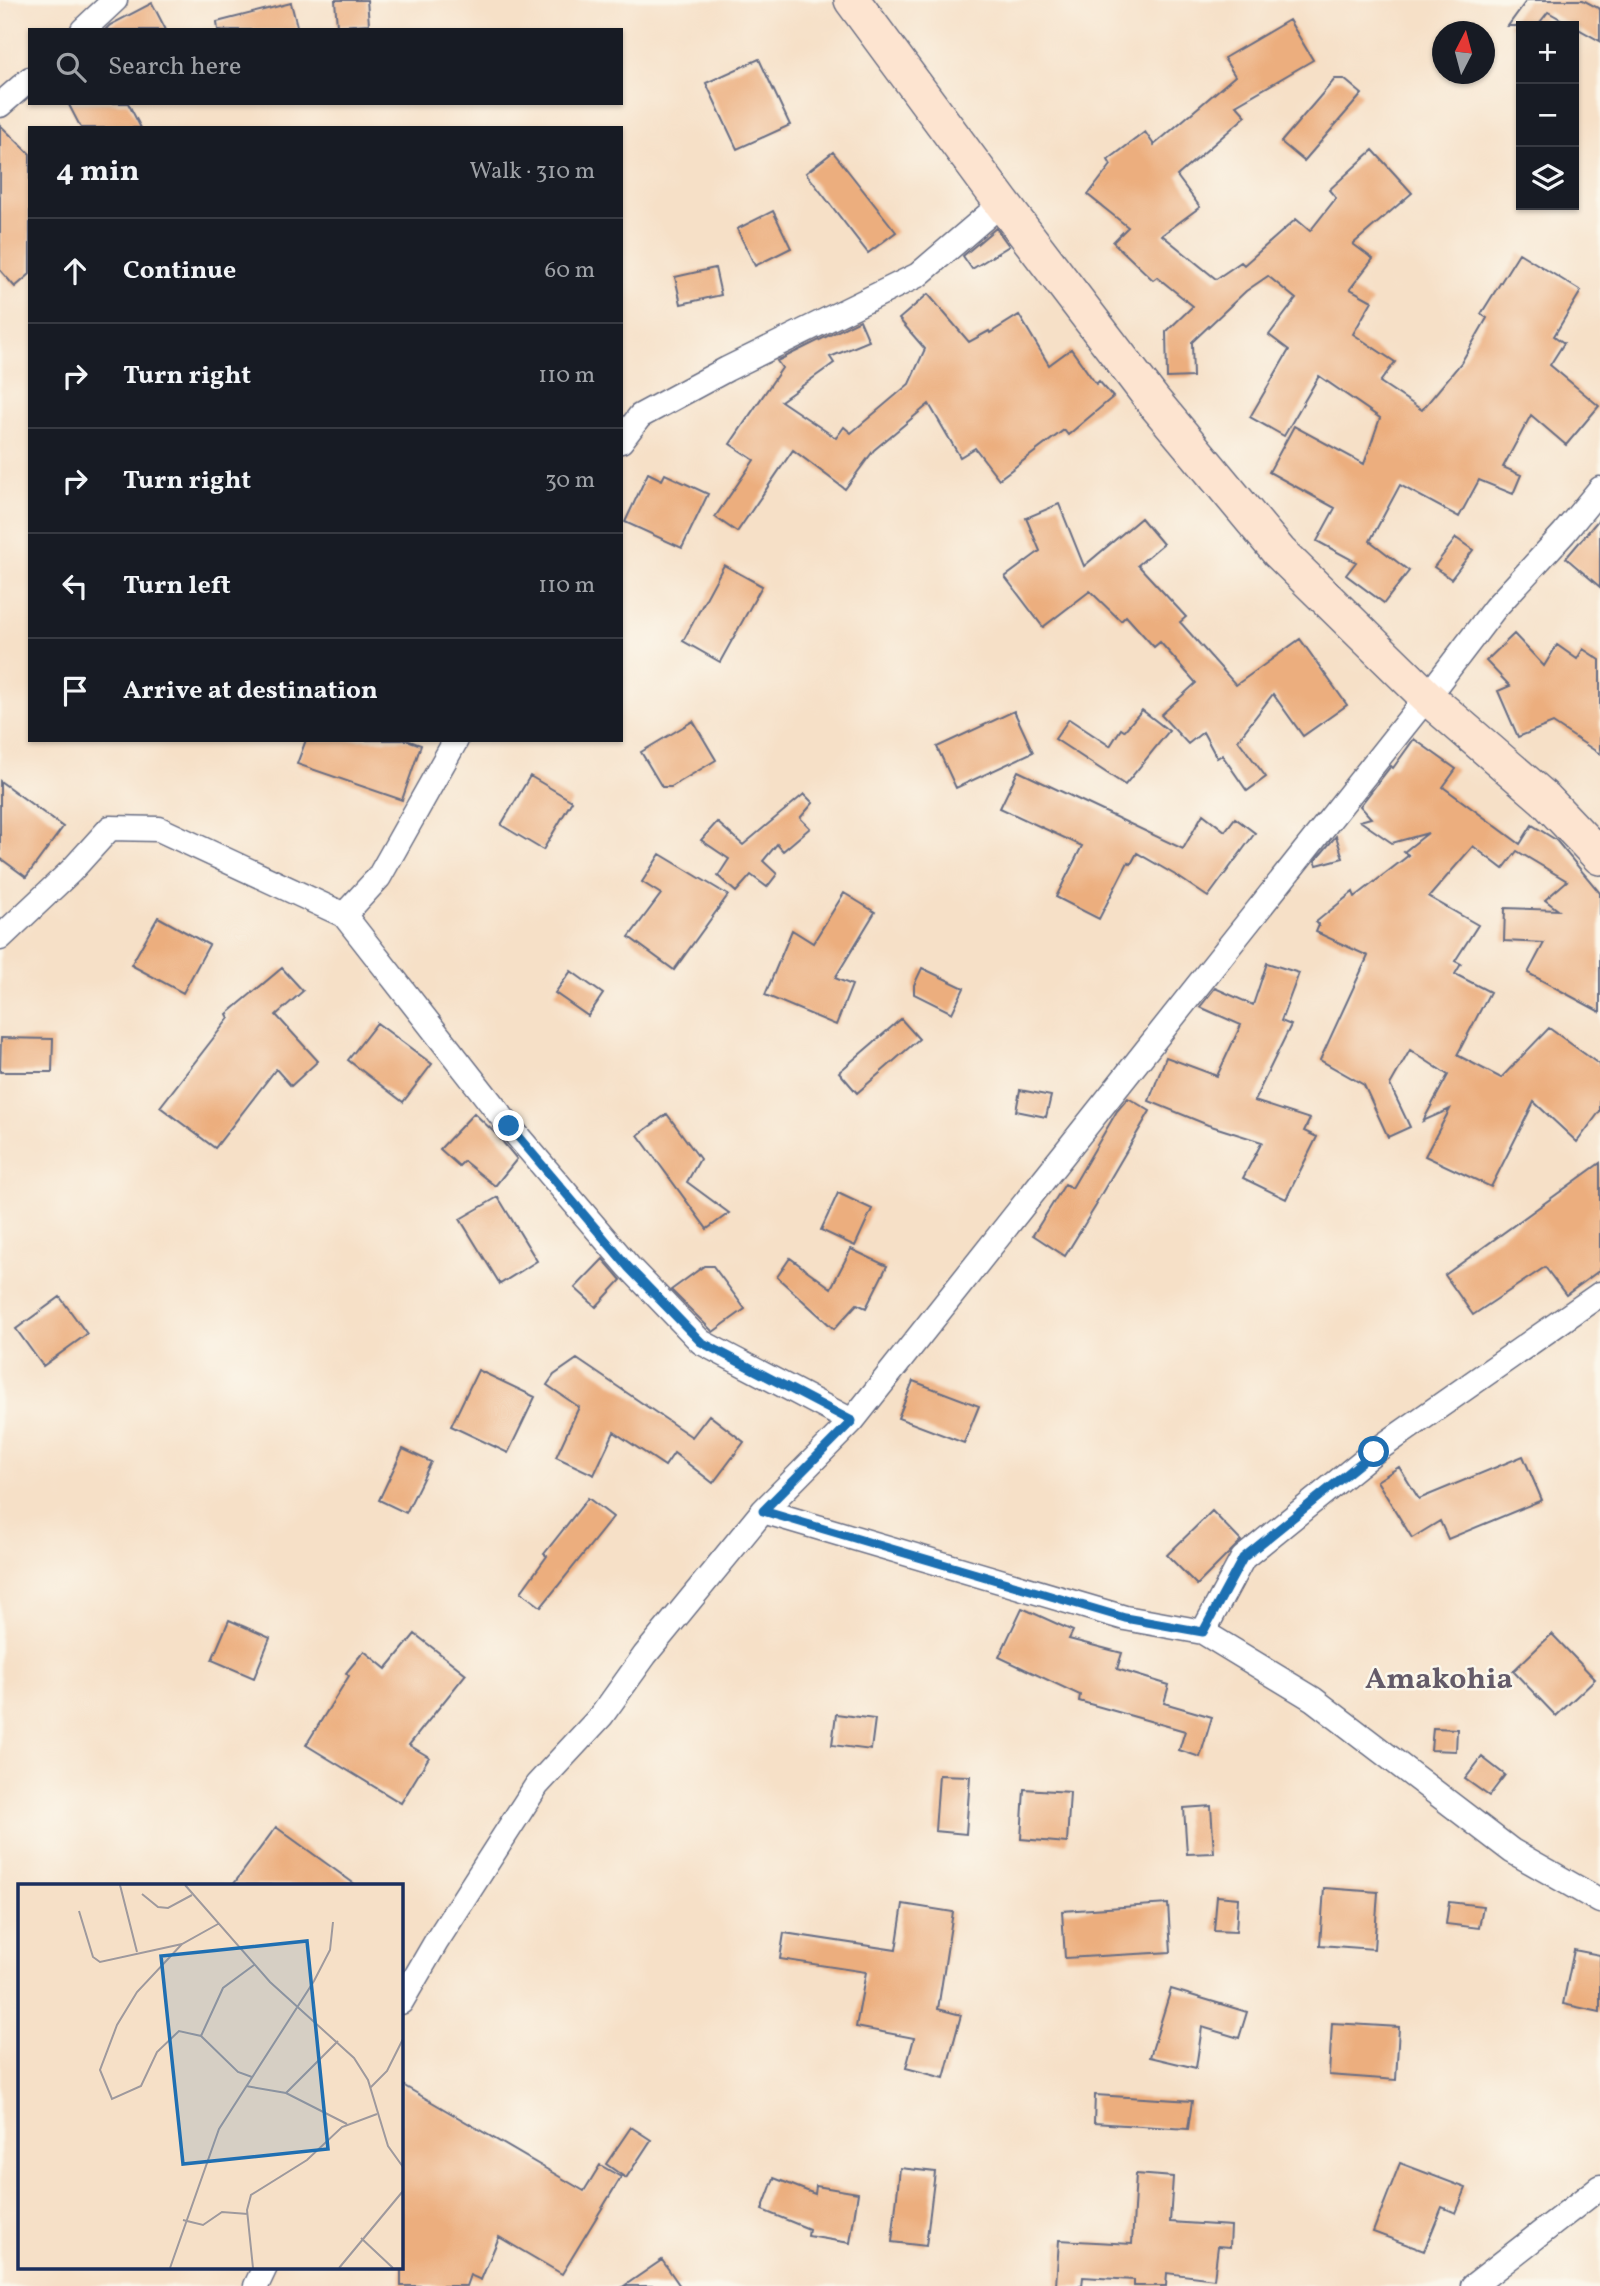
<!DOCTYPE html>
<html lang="en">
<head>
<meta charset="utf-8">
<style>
  :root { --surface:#171b24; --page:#20242c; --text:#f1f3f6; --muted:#9ea1a6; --line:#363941 }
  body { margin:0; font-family:Vollkorn,serif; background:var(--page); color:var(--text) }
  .controls { position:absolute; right:21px; top:21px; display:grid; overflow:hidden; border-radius:0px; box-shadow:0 2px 5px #0004 }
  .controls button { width:63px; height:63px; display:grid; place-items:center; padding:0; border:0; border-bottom:2px solid var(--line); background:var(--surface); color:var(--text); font:35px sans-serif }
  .compass { position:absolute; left:1432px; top:21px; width:63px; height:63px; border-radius:50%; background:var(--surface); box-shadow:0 2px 5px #0004; rotate:6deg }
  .stop { position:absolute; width:21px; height:21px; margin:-16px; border:5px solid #1f6fb2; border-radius:50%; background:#fff }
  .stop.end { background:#1f6fb2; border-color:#fff; box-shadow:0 2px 7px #0008 }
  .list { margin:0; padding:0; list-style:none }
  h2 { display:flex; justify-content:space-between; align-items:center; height:91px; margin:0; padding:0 28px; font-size:30px }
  h2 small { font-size:23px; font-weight:400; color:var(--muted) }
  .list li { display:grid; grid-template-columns:46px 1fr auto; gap:21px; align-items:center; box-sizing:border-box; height:105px; padding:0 28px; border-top:2px solid var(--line) }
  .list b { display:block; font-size:26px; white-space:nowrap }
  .list em { font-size:23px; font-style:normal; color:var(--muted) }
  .icon { flex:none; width:38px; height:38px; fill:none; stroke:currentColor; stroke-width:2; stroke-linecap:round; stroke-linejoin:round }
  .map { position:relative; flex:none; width:1600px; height:2286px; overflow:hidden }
  .search { position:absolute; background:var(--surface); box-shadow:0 2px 5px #0004; left:28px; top:28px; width:595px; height:77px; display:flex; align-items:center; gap:18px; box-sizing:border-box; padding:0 24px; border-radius:0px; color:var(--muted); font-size:26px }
  .panel { position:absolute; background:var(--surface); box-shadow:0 2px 5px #0004; left:28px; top:126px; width:595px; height:616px; border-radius:0px }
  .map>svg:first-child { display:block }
  .building { fill:#ecae7e }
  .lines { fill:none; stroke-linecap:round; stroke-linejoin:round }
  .street-casing { stroke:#686d83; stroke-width:27 }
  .secondary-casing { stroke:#686d83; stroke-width:38 }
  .street { stroke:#fff; stroke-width:24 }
  .secondary { stroke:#fde4d0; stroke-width:35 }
  .route { stroke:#1f6fb2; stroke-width:9 }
  .labels { text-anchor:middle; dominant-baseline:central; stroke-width:5; stroke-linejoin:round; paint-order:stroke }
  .quarter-label { font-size:30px; font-weight:bold; fill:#645b69; stroke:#fbf7ec }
  .inset-road { fill:none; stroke:#9e999d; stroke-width:2 }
  .view { fill:#1f6fb2; fill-opacity:0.15; stroke:#1f6fb2; stroke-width:3.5 }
  .inset-edge { fill:none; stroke:#1b2f5e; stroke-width:3.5 }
</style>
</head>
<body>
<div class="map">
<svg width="1600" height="2286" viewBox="0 0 1600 2286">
  <rect width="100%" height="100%" fill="#fbf7ec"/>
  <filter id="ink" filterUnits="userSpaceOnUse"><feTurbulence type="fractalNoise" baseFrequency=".0143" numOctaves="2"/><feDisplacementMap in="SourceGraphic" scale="14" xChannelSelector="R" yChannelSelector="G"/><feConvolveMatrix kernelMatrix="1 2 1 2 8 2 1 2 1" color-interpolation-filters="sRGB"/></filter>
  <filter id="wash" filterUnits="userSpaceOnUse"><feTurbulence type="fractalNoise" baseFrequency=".00686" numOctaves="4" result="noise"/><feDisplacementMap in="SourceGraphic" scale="28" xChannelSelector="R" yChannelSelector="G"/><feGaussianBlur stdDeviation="1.57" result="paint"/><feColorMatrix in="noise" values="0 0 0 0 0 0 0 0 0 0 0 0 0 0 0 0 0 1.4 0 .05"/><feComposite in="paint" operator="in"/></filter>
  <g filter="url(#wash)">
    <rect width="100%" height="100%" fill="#f6e0c7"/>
    <g id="blocks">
      <path class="building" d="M335,0H367L369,24L337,26Z
        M1527,0H1583L1600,9V41L1548,12L1537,26H1508Z
        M152,3L166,30H105L110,25Z
        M291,3L298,30H218L217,22Z
        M1289,20L1313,60L1236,105L1246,116L1177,176L1200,207L1162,235L1216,279L1241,262L1244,265L1296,219L1310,231L1336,198L1329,190L1373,150L1412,193L1353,244L1373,259L1350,289L1372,301L1353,334L1395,362L1380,382L1422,410L1461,363L1487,318L1481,314L1519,253L1581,291L1554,336L1564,343L1550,365L1599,406L1566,445L1531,415L1503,467L1521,475L1513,494L1479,480L1459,517L1400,485L1370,541L1409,571L1384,603L1346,575L1356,562L1317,541L1335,508L1269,472L1294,426L1364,464L1380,418L1319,376L1284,436L1250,417L1289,350L1269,335L1296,299L1268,276L1246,291L1192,342L1193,377L1167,378L1166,332L1193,306L1157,277L1153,280L1113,242L1128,227L1088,195L1111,165L1108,160L1145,132L1154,145L1235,76L1224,58Z
        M759,59L790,125L737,149L706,83Z
        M1335,79H1344L1362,94L1304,161L1281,142Z
        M68,103H128L141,128H81Z
        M0,125L30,154V274L15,287L0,270Z
        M833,152L896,232L868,253L806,173Z
        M773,211L791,248L755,266L737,229Z
        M996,228L1009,246L972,269L963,256Z
        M715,268L721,295L681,304L675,277Z
        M928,294L969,342L989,331L990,333L1019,315L1049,365L1071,349L1096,384L1099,381L1113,397L1068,435L1064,430L999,479L975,448L960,457L929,404L874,450L845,489L793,450L737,532L715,517L754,460L730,444L782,368L777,361L860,320L869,341L830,357L834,363L781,401L836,438L844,427L851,433L909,384L925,349L899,319Z
        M648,473L662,480L665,474L708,494L682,548L625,522Z
        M1059,504L1084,566L1141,518L1163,544L1138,565L1186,617L1180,622L1236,685L1300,639L1347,705L1303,736L1273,694L1238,740L1266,777L1247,791L1222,755L1217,758L1203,732L1188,744L1161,715L1196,683L1160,642L1154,647L1126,616L1121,621L1090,591L1043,627L1005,577L1040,551L1026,518Z
        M1600,518V587L1566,558Z
        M1456,538L1473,550L1451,579L1434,567Z
        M724,565L762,586L720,662L683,641Z
        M1514,634L1544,666L1557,645L1577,659L1583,649L1600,660V754L1553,723L1518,737L1498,691L1510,686L1486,661Z
        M1142,710L1169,731L1125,785L1055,739L1069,719L1110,746L1121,729L1124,731Z
        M1014,711L1033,752L956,788L937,747Z
        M693,721L716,760L671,787H662L641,752Z
        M1414,739L1456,769L1443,787L1520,844L1532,825L1556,840L1600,893V1012L1528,973L1544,943L1504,941L1505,908L1558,910L1545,900L1567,881L1517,851L1503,869L1473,846L1429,897L1478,925L1455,961L1461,964L1455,974L1490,992L1457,1055L1501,1078L1549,1028L1600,1065V1111L1577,1142L1534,1102L1491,1187L1425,1156L1450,1109L1423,1121L1448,1075L1410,1050L1390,1085L1410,1127L1388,1137L1364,1085L1320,1060L1368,956L1316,932L1319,925L1316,922L1353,892L1355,897L1409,855L1404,852L1428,833L1392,843L1360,821L1371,818L1360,806L1391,766L1393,768Z
        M306,740H407L421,745L402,800L297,764Z
        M1018,771L1183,849L1203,814L1225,831L1235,818L1255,833L1208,897L1177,876L1137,853L1131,864L1128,862L1099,919L1056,897L1082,846L1000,808Z
        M530,776L572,801L543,850L501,825Z
        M0,781L63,827L26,877L0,858Z
        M804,794L813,803L800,818L810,828L783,851L777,844L763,861L777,874L767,887L751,875L736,892L718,876L729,859L701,840L717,822L743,845Z
        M1336,836L1343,858L1317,865L1315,861Z
        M660,854L728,895L674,970L629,937L661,894L642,882Z
        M844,893L875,912L835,978L852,985L836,1025L765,995L792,930L813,943Z
        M158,917L209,945L183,993L131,965Z
        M1267,963L1299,973L1281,1021L1291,1025L1254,1101L1310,1119L1304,1131L1317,1137L1286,1199L1243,1178L1262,1142L1208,1125L1149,1101L1166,1057L1217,1076L1241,1025L1200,1007L1215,988L1253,1005Z
        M282,968L303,991L276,1015L318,1061L291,1086L276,1069L215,1148L160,1107L229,1018L227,1014Z
        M922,968L964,988L952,1013L914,994V985Z
        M571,971L603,994L588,1016L555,993Z
        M901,1019L919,1039L857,1093L839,1072Z
        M377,1023L432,1064L403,1102L348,1060Z
        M1,1038L53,1039L52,1072H0Z
        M1020,1090L1051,1096L1046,1117L1016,1111Z
        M1128,1098L1150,1111L1096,1203L1097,1204L1065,1256L1033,1235L1065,1184L1072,1188L1117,1111Z
        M474,1113L497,1135L517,1159L495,1186L464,1161L459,1166L440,1149Z
        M667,1114L700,1159L687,1182L729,1213L707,1229L638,1135Z
        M1600,1163V1270L1566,1295L1545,1267L1473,1315L1445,1275Z
        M838,1193L872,1209L855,1246L821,1230Z
        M498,1197L537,1261L500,1284L460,1219Z
        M851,1249L887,1266L866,1308L857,1304L834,1329L777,1277L790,1258L831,1288Z
        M603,1259L621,1280L596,1307L575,1288Z
        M704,1266H713L745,1309L713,1332L671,1290Z
        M60,1297L87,1334L43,1366L16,1329Z
        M577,1359L692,1437L709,1415L744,1442L713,1483L674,1453L665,1466L614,1432L594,1475L556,1457L579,1407L547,1385L554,1375Z
        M478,1370L535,1397L508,1453L451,1426Z
        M913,1381L979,1406L964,1443L898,1418Z
        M403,1449L431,1462L406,1513L379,1500Z
        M1523,1456L1542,1500L1448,1539L1440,1521L1412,1538L1377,1481L1399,1467L1419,1499Z
        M588,1498L613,1517L541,1607L521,1592L547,1556L544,1554Z
        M1212,1511L1241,1541L1197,1585L1167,1555Z
        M1022,1608L1073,1631L1069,1639L1122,1653L1117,1669L1169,1685L1164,1703L1212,1717L1200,1757L1179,1750L1185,1731L1079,1701L1080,1695L999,1657Z
        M229,1620L270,1638L254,1678L212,1660Z
        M415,1634L466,1674L409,1745L429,1757L401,1803L306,1745L349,1676L346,1673L364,1651L386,1669Z
        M1552,1634L1595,1679L1556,1716L1513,1671Z
        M836,1714L875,1719L871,1750L832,1745Z
        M1433,1728L1457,1729L1456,1751L1431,1750Z
        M1482,1757L1505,1775L1489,1796L1465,1779Z
        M939,1775L970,1776L966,1834L935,1831Z
        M1024,1789L1070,1792L1067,1843L1021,1839Z
        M1211,1806L1214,1853L1187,1854L1184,1808Z
        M276,1827L356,1885H233Z
        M1324,1888L1378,1892L1374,1949L1320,1945Z
        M1217,1896L1238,1898L1236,1932L1214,1931Z
        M1449,1902L1483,1906L1479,1928L1446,1924Z
        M903,1904L953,1912L938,2009L961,2015L944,2078L906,2068L914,2038L856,2027L866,1972L780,1959L784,1933L896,1950Z
        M1168,1904L1171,1952L1065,1958L1062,1911Z
        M1574,1950L1600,1955V2012L1563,2004Z
        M1171,1989L1247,2012L1239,2038L1202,2027L1196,2068L1150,2057Z
        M1332,2023L1399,2027L1396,2080L1329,2075Z
        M401,2084L584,2191L600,2165L621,2177L562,2274L499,2237L481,2280L470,2275L466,2286H401Z
        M1095,2095L1192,2101L1188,2129L1094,2123Z
        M631,2127L651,2140L626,2178L606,2164Z
        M1400,2163L1466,2188L1456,2213L1442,2207L1424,2251L1373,2232Z
        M900,2168L935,2172L926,2246L892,2242Z
        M1136,2174L1173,2177L1170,2222L1231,2226L1230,2247L1218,2246L1214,2279L1167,2273L1166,2286H1134V2280L1083,2277L1082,2286H1056L1059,2240L1132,2244Z
        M774,2178L815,2194L816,2186L858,2193L850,2243L808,2236L809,2229L762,2210Z
        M662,2260L680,2286H624Z"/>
    </g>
  </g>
  <g filter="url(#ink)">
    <use href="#blocks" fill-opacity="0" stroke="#686d83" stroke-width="2"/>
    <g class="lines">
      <defs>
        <path id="street" d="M83,30L115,0
          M0,105L30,79
          M621,441L640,416L727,369L918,275L1002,203
          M344,915L379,877L456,740
          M0,938L71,871L110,828L159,829L344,915L509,1126L629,1267L701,1342L852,1421
          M763,1511L1125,1618L1203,1632L1313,1699L1512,1851L1600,1901
          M1203,1632L1243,1558L1374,1452L1600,1294
          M401,2002L436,1942L537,1785L602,1715L645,1655L763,1511L852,1421L1427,697L1495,608L1564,533L1600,489
          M256,2286L265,2267
          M1473,2286L1600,2187"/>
        <path id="secondary" d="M852,0L1002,203L1154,402L1279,552L1427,697L1545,799L1600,857"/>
      </defs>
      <use href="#street" class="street-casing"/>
      <use href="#secondary" class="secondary-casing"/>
      <use href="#street" class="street"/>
      <use href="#secondary" class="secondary"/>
    </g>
  </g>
  <g class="lines" filter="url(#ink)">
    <path class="route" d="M509,1126L629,1268L701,1342L852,1421L763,1511L1125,1618L1203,1632L1243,1558L1374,1452"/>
  </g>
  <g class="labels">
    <g class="quarter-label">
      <text x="1439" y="1680">Amakohia</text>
    </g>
  </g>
  <g transform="translate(18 1884)">
    <rect width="385" height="385" fill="#f6e0c7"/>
    <path class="inset-road" d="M102,1L119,68M167,1L252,98L336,174L350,196L370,262L385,283M124,10L140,23L150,24L174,11M61,27L75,73L82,78L164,60L200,40M164,60L119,108L99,141L82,186L94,215L123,202L139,168L161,147L183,152L220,188L234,193M183,152L205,104L236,81M228,202L268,209L329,240M352,204L369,187L385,155M268,209L320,157M165,336L185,341L204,328L230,330M343,354L375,384M152,384L201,245L296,97L312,66L315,38M235,384L229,326L233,311L289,276L324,243L359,230M321,384L385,307"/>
    <path class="view" d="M289,57L310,265L165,280L143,72Z"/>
    <rect width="385" height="385" class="inset-edge"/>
  </g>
</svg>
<div class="controls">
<button>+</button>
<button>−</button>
<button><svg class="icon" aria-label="layers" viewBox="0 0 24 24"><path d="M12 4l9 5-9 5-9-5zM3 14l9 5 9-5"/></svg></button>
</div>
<svg class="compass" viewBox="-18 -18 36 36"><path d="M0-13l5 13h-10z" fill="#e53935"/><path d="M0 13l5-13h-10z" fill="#9ea1a6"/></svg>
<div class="stop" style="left:1374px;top:1452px"></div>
<div class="stop end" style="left:509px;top:1126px"></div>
<div class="search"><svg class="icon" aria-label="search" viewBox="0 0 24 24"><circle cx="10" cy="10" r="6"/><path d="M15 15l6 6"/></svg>Search here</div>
<section class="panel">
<h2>4 min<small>Walk · 310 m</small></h2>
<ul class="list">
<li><svg class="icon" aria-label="ahead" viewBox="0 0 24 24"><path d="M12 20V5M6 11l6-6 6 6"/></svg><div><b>Continue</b></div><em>60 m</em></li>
<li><svg class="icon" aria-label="right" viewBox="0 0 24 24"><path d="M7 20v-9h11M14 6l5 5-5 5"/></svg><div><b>Turn right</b></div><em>110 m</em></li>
<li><svg class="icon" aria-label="right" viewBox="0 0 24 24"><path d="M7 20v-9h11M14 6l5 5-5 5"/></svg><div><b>Turn right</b></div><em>30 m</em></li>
<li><svg class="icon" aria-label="left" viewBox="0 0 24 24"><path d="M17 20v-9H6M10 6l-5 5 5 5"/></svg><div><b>Turn left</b></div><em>110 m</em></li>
<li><svg class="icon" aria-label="arrive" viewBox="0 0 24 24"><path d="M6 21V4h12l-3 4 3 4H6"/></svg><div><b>Arrive at destination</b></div></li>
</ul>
</section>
</div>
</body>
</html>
